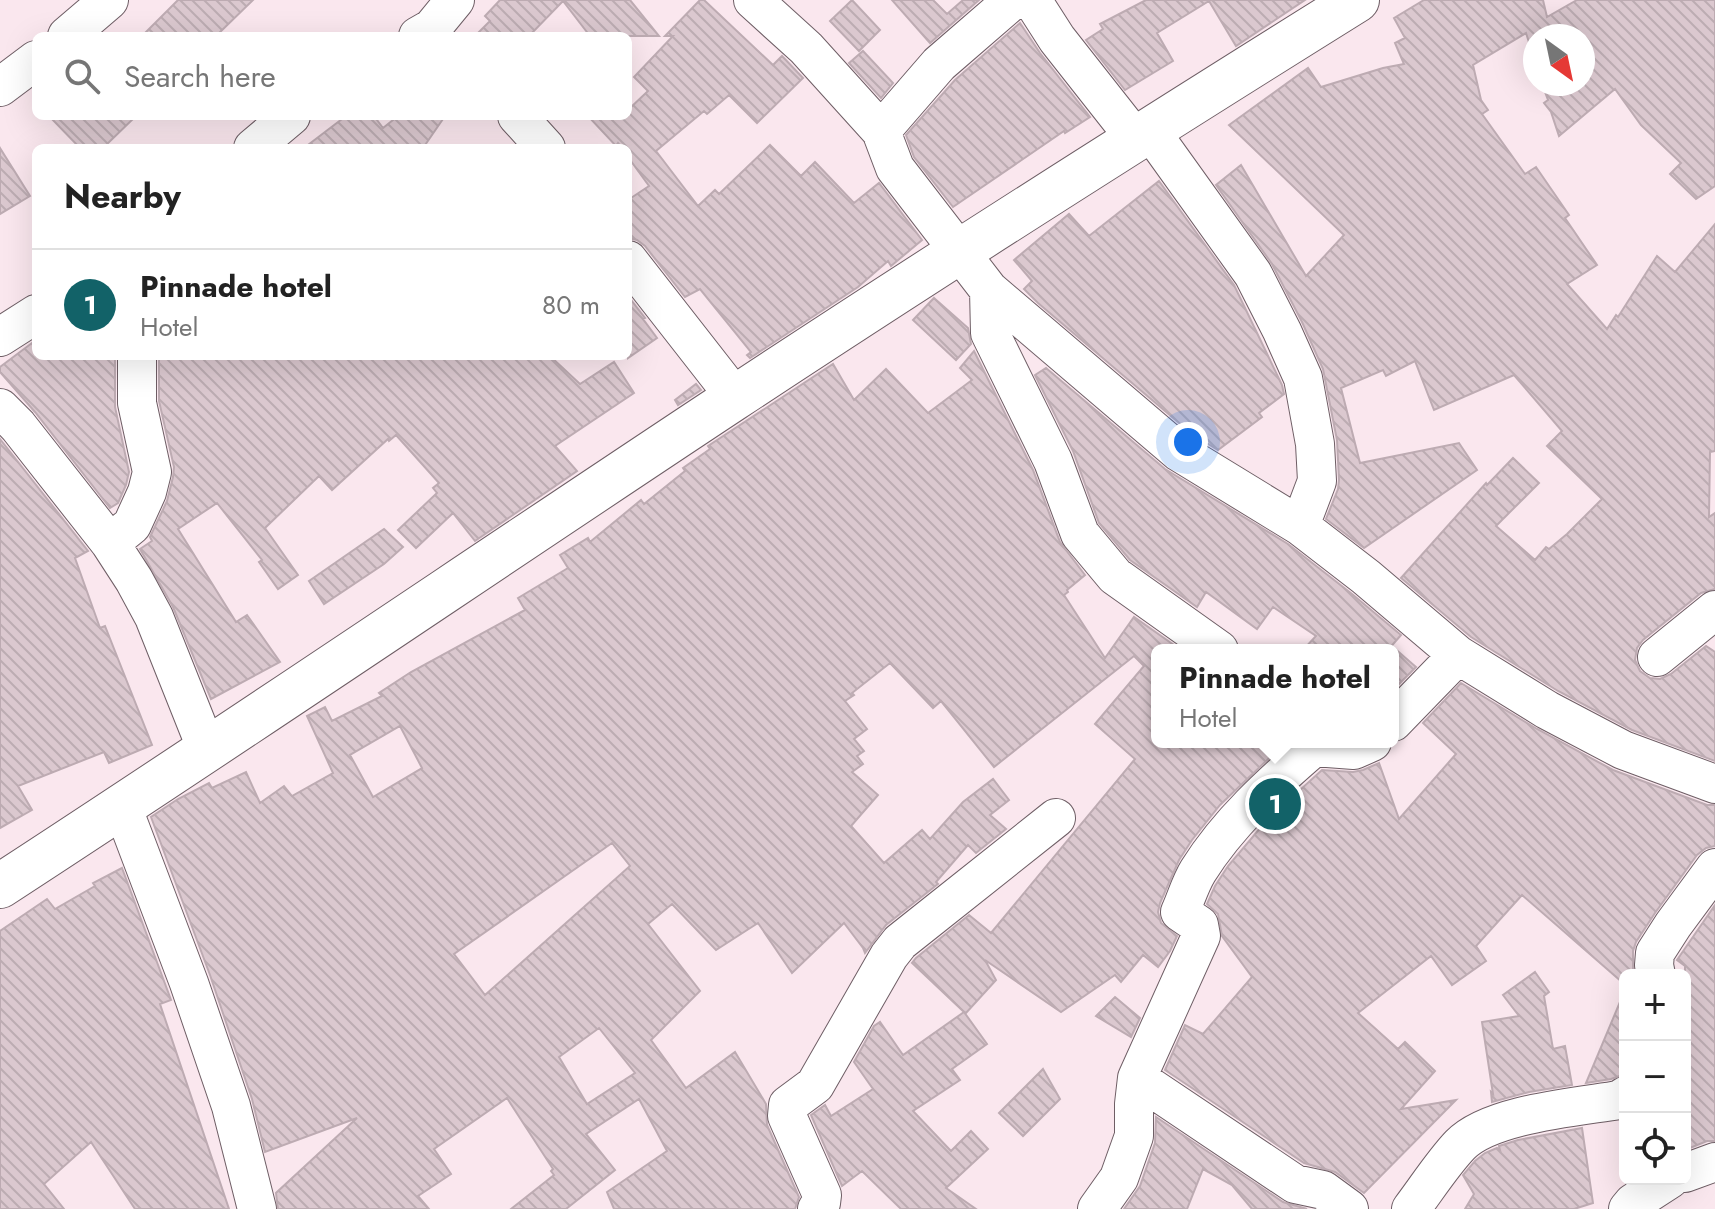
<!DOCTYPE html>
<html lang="en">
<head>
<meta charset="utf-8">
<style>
  :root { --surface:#fff; --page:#f6f6f6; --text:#222; --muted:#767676; --line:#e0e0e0; --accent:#126268 }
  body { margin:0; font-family:Jost,sans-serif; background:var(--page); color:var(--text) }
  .controls { position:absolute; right:24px; bottom:24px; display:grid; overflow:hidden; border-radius:12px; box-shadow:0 8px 32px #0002 }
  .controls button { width:72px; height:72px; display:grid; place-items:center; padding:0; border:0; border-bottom:2px solid var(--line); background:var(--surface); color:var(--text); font:40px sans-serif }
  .compass { position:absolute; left:1523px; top:24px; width:72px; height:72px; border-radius:50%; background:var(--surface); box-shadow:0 8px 32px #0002; rotate:147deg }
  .you { position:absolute; left:1188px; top:442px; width:28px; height:28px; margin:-20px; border:6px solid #fff; border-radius:50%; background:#1a73e8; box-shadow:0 0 0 12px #1a73e833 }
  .badge { display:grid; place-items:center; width:52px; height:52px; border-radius:50%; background:var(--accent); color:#fff; font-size:26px; font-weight:700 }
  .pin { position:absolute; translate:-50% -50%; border:4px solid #fff; box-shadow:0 2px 8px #0006 }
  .popup { position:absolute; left:1151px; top:644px; width:248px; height:104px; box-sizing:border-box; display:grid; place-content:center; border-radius:12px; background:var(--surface); filter:drop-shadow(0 2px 6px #0005); font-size:26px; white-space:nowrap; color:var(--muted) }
  .popup b { font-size:30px; color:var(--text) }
  .popup::after { content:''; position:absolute; left:50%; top:100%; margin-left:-16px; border:16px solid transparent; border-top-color:var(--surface) }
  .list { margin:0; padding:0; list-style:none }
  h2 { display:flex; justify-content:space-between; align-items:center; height:104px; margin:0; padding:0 32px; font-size:34px }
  h2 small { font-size:26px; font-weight:400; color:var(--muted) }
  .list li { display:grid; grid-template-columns:52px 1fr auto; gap:24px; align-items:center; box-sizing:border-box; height:112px; padding:0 32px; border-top:2px solid var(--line) }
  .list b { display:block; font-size:30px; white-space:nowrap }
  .list p { margin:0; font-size:26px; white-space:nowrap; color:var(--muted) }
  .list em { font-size:26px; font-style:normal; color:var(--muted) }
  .icon { flex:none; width:44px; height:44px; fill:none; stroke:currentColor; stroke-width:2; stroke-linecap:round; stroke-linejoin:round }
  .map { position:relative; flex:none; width:1715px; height:1209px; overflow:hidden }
  .search { position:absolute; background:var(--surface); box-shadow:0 8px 32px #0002; left:32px; top:32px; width:600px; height:88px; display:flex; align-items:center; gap:20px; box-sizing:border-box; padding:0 28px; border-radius:12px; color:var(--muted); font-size:30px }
  .panel { position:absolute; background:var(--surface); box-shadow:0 8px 32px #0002; left:32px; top:144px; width:600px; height:216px; border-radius:12px }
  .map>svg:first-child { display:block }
  .building { fill:url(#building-back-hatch); stroke:#bdabb2; stroke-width:2; fill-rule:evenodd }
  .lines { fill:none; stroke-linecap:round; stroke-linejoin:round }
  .street-casing { stroke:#6e5e65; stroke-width:40 }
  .secondary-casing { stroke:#6e5e65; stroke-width:46 }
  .street { stroke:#fff; stroke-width:38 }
  .secondary { stroke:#fff; stroke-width:44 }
</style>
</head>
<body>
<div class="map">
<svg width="1715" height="1209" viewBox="0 0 1715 1209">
  <defs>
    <pattern id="building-back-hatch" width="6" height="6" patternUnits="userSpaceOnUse" patternTransform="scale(2)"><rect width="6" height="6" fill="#dbc8cf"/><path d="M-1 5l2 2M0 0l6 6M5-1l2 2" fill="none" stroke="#bcacb2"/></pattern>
  </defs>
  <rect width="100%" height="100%" fill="#fae7ee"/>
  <path class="building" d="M178,0H253L216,36H142Z
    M500,0H630L659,36H590L563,1L529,36H475L490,21L485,16Z
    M700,0H704L773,65L782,56L803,78L757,123L729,95L707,114L704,111L656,151L698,206L715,190L719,194L770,145L801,176L815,162L854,203L879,183L922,240L891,266L888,261L858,287L750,358L747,355L751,352L700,289L685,297L645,246L637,240L628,238V200L649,186L628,157V148H622L618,143L616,146L588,116H628V110L648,91L634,77L673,36H665Z
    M852,0L880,30L859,51L830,21Z
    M892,0H933L947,14L963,0H979L930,43Z
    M1146,0H1305L1236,46L1209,1L1157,33L1173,61L1125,90L1086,40L1103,29L1100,24Z
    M1424,0H1543L1547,17L1577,0H1715V186L1696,199L1670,174L1681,163L1641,125L1615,89L1559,136L1551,112L1544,103L1548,100L1542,84H1583V36H1535V61L1526,33L1473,65L1481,100L1488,110L1482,114L1525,174L1536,167L1569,215L1565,218L1597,265L1567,284L1607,329L1616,315L1618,317L1657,256L1675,272L1715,224V451L1710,452L1709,517L1715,513V589L1701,593L1643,640L1637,648L1635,660L1640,671L1650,678L1660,679L1671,674L1706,646L1715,652V761L1632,730L1558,691L1471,637L1401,578L1486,483L1487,485L1513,458L1539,483L1496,526L1535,560L1546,547L1549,549L1567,534L1602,499L1547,446L1562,431L1514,375L1434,410L1415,361L1386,376L1383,370L1341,388L1360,463L1459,443L1477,470L1364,548L1326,519L1338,489L1339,480L1337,440L1323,369L1302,322L1272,264L1216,185L1241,165L1306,276L1344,235L1229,125L1308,68L1321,87L1383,68L1404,64L1395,43L1405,38L1394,18Z
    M1020,23L1040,53L1090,117L1065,133L1064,131L953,207L914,157L906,135L955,80Z
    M863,51L893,83L881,98L849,63Z
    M49,116H136L103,148H80Z
    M346,116H374L383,128L398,116H445L423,148H304Z
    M0,148L30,196L0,214Z
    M1159,181L1234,285L1282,385L1284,394L1259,413L1262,417L1218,450L1192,434L1038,303L1024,289L1032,281L1014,260L1069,214L1089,236Z
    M628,296L645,318L643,319L657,338L628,358Z
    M934,298L968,328L971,344L956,360L913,320Z
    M36,340V356H115V407L129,472L126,485L118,503L110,508L35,412L0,372V367Z
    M974,351L1033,470L1060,542L1085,575L1067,590L1068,592L1064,595L1105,658L1134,617L1181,650H1157V742H1286L1220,805L1192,840L1179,860L1160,903L1158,912L1161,923L1177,936L1170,951L1158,967L1143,955L1121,982L1115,975L1061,1012L985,960L996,980L966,1013L964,1012L987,1044L952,1069L960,1080L913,1111L951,1151L971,1131L988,1149L946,1188L976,1209H901L862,1171L842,1186L811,1115L825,1105L831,1116L873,1089L854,1062L874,1026L880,1022L903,1055L964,1012L912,963L916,958L969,915L991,933L1135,759L1095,724L1144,666L1134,656L994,767L941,701L933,708L890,663L852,693L854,695L845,701L867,729L854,739L864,751L857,756L863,764L852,772L878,795L851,826L884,863L922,830L930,839L963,802L993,779L1009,800L990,815L1006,829L976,853L968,845L936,882L938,884L886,925L865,953L863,948L844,923L792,973L758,923L716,950L672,904L648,924L700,991L651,1040L686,1088L735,1052L766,1104L767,1125L799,1197L795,1209H614L607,1192L667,1151L639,1099L586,1134L615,1170L566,1209H511L554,1175L551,1171L553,1169L507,1098L434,1149L451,1174L418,1196L429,1209H278L276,1193L357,1118L265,1152L252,1099L210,975L151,817L178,799L209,783L212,788L246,772L260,803L284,786L292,796L333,773L307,716L325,707L332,721L382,696L379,693L411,672L525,610L518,598L568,568L560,555L588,538L590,542L641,500L644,504L685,471L683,468L710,449L708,446L833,364L854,400L886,369L928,413L972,380L960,368ZM400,726L422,768L373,797L350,755ZM612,843L630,866L485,995L454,954ZM599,1028L635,1073L587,1104L559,1057Z
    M159,356H550L580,384L614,362L634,393L555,446L577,471L475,541L453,513L416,548L398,530L437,493L433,488L439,483L396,435L389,441L388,439L332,490L319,476L265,528L298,575L278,589L259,562L262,560L217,503L178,529L236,622L247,615L280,662L211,699L173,607L140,549L152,541L150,537L167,501L173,477L174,467L159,401Z
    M1046,368L1165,469L1288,544L1352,594L1401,635L1388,650H1303L1316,636L1273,607L1257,629L1206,592L1197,607L1130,560L1099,523L1073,451L1035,375Z
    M696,384L701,390L678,405L675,400Z
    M0,439L88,551L75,558L100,628L105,626L152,745L109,763L104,752L18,786L32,810L0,828Z
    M384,529L403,547L384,564L324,604L309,581Z
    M1393,647L1416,667L1393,690Z
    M1461,683L1537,729L1613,770L1707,805H1715V846L1706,848L1697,855L1655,913L1636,942L1633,951V970L1628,975H1625L1622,982L1522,895L1476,946L1486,961L1452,985L1431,956L1358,1013L1398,1049L1405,1042L1435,1071L1401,1109L1456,1100L1364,1193L1335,1172L1304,1163L1165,1070L1185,1025L1203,1034L1252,977L1222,936L1218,914L1207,904L1215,886L1228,866L1267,820L1322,770L1353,772L1363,770L1379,763L1399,819L1456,754L1423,723Z
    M122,868L171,1000L160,1004L229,1209H135L91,1142L44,1184L64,1209H0V931L47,899L55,909L95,886L93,883Z
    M1715,905V1141H1707L1685,1150V966L1677,960Z
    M1535,972L1549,992L1544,996L1553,1049L1565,1046L1572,1085L1529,1092L1492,1102L1491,1092L1493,1094L1482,1022L1519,1016L1503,995Z
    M1625,990V1074L1611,1079L1586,1083Z
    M1115,997L1140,1018L1131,1037L1096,1016Z
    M1043,1069L1060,1099L1023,1136L999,1113Z
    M1156,1117L1283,1202L1307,1209H1252L1232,1185L1203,1169L1187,1209H1124L1140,1186L1155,1143Z
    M1582,1128L1593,1203L1574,1209H1465L1474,1194L1463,1175L1475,1161L1485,1153L1497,1148L1500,1150L1499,1146L1518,1140Z"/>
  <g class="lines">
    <defs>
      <path id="street" d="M753,0L806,48L881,131L895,168L989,290L1179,452L1300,526L1366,577L1458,655L1547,710L1623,750L1715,784
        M1032,0L1057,39L1135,138
        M67,36L109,0
        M418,36L432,28L455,0
        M0,87L36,60
        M517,116L546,148
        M1149,129L1253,274L1282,331L1303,378L1315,444L1317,481L1300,526
        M881,131L939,64L1013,0
        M253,148L291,116
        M628,260L735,397
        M989,290L990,333L1053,461L1080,534L1115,576L1219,650
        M0,337L36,314
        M0,408L18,426L110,543L134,580L154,617L207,750
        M110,543L132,525L147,492L152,472L137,403V356
        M1657,657L1715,610
        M1393,722L1458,655
        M122,806L189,983L231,1106L257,1209
        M1656,975L1654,965L1655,953L1673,925L1715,868
        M1137,1078L1295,1184L1323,1190L1349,1209
        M1685,1173L1715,1162
        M817,1209L821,1203L822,1195L787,1116L788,1105L815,1085L889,956L900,942L1056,818
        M1097,1209L1119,1178L1134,1136V1104L1137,1078L1201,936L1199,925L1180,912C1186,899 1190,884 1198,871C1228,823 1271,784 1314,747L1354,750L1372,742
        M1411,1209C1427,1188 1442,1164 1460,1145C1490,1114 1576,1107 1619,1100L1625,1096
        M1628,1209L1633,1203L1670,1179"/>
      <path id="secondary" d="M0,886C246,726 488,561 733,399C939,263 1147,131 1357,0"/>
    </defs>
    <use href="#street" class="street-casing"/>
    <use href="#secondary" class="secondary-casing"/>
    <use href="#street" class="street"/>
    <use href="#secondary" class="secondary"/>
  </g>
</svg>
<div class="controls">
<button>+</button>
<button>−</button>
<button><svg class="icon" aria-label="locate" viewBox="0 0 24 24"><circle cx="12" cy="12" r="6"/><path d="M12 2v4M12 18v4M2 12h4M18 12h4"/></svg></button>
</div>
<svg class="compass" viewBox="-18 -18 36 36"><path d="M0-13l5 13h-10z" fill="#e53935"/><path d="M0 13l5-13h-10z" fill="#767676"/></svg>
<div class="you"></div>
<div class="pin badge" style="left:1275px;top:804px">1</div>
<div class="popup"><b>Pinnade hotel</b>Hotel</div>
<div class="search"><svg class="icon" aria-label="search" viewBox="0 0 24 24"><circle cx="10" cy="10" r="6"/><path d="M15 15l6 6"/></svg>Search here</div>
<section class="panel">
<h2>Nearby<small></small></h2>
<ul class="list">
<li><span class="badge">1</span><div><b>Pinnade hotel</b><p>Hotel</p></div><em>80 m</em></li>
</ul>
</section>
</div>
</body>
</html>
